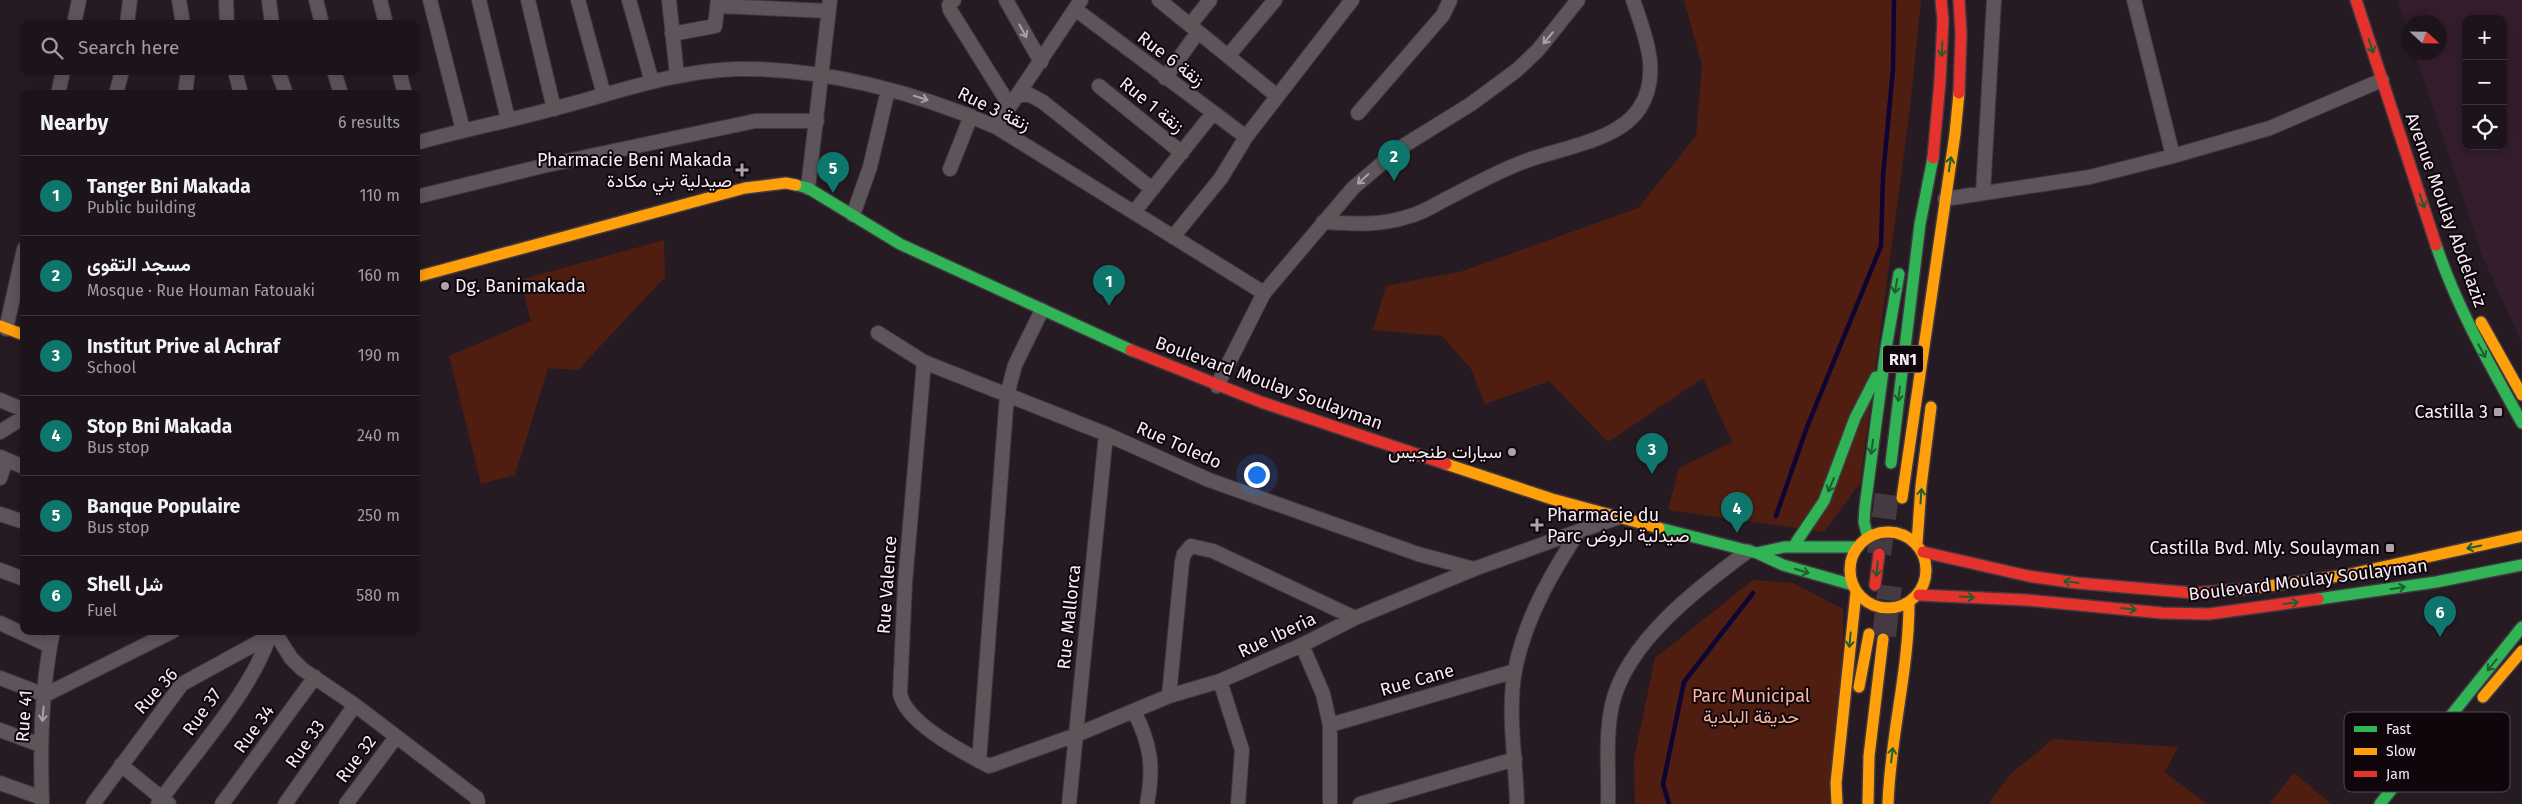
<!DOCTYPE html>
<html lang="en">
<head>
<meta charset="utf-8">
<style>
  :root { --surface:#1c141a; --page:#251d23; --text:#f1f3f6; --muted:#a09ea2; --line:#3a3339; --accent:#0f766e }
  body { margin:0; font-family:"Fira Sans",Vazirmatn,sans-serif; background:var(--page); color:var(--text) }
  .controls { position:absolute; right:15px; top:15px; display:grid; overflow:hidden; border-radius:10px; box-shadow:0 2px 12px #0003 }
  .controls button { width:45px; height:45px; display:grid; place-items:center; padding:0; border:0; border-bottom:1px solid var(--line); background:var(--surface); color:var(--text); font:25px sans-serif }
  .compass { position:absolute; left:2402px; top:15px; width:45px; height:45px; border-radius:50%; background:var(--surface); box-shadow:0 2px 12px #0003; rotate:112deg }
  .you { position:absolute; left:1256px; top:474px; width:18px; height:18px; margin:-12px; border:4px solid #fff; border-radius:50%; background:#1a73e8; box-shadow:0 0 0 8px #1a73e833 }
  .badge { display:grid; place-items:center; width:32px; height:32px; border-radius:50%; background:var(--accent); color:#fff; font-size:16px; font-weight:700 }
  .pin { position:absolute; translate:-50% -41px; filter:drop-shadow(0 1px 2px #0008) }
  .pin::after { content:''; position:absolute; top:26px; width:18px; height:15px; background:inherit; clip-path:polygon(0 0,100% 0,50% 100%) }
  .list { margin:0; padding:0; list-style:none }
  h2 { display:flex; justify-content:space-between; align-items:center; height:65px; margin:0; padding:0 20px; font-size:21px }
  h2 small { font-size:16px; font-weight:400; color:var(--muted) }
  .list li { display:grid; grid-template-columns:32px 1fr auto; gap:15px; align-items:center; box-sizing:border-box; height:80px; padding:0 20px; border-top:1px solid var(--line) }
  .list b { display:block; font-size:19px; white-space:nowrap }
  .list p { margin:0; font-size:16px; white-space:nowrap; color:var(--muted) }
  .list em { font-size:16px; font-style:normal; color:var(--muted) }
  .icon { flex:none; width:28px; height:28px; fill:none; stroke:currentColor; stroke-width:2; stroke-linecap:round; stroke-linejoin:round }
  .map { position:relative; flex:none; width:2522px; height:804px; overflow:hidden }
  .search { position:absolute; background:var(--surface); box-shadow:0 2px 12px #0003; left:20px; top:20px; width:400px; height:55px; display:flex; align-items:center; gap:12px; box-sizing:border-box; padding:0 18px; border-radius:10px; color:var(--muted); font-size:19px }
  .panel { position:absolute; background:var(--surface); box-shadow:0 2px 12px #0003; left:20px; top:90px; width:400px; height:545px; border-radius:10px }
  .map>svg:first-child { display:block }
  .built { fill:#341d2d; fill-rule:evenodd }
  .green { fill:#501e11 }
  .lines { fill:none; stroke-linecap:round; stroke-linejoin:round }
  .stream { stroke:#0e0533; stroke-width:4.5 }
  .highway-tunnel { stroke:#463a42; stroke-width:24; stroke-dasharray:24 12; stroke-linecap:butt }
  .street-casing { stroke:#40383e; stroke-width:16 }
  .fast-casing { stroke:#40383e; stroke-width:14 }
  .slow-casing { stroke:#40383e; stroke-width:14 }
  .jam-casing { stroke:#40383e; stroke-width:14 }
  .street { stroke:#5e555b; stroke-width:14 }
  .fast { stroke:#30b455; stroke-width:11 }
  .slow { stroke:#ff9f0a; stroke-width:11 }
  .jam { stroke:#e5322d; stroke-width:11 }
  .oneway { stroke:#aba0a8 }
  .oneway2 { stroke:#1f5d30 }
  .poi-dot { fill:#aea2ab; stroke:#0e060b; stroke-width:2 }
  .labels { text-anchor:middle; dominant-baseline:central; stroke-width:4; stroke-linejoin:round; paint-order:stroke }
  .shield { fill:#0e060b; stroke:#b2a6ae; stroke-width:1 }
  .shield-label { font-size:16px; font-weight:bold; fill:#f8ebf4 }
  .street-label { font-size:18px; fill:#f8ebf4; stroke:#0e060b }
  .poi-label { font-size:18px; fill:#f8ebf4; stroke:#0e060b; text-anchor:end }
  .park-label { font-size:18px; fill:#fbb4a1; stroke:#0e060b }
  .key { fill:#0e060b; stroke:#544b51; stroke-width:1 }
  .key-label { font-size:14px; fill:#f8ebf4 }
</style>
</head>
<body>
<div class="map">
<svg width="2522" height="804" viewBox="0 0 2522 804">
  <rect width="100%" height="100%" fill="#261b23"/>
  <path class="built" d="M2398,0H2522V343L2482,255L2415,53L2440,52V22H2410L2409,36ZM2466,19H2503V146H2466Z"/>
  <path class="green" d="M1684,0H1921L1910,108L1860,483L1824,532L1668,510L1679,468L1732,442L1703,378L1608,442L1549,381L1485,404L1471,369L1442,336L1373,330L1386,286L1463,271L1638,208L1696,136L1702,65Z
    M664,240L665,277L578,370L548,368L515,475L481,484L449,356L531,321L520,280Z
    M1753,580L1793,583L1843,609V804H1635L1634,759L1655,658Z
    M2053,739L2178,747L2165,772L2207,804H1988L2012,773Z
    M2294,773L2331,804H2269Z"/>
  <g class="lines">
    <path class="stream" d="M1776,516L1807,427L1881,246L1883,176L1893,69L1894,0
      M1669,804L1663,784L1684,682L1753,593"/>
    <path class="highway-tunnel" d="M1879,554L1887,494
      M1884,636L1890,586"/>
    <defs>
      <path id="street" d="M179,0L183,24
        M226,0L227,24
        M269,0L272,24
        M316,0L322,24
        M380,0L386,24
        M430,0L463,130
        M479,0L508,119
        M528,0L554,109
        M578,0L604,95
        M629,0L652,82
        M669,0L677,76
        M954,0L949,5L950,10L1010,106
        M1006,0L1041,62
        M1159,0L1277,96
        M2134,0L2173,156
        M719,6L829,11
        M1075,9L1246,137
        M74,24L79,0
        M127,24L130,0
        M1190,25L1210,0
        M672,34L715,26L718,0
        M1228,56L1275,0
        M235,71L241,94
        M278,71L286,94
        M334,71L341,94
        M399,71L405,94
        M1165,78L1198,32
        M1099,86L1182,153
        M58,94L63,71
        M116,94L122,71
        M185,94L188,71
        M1018,95H1030L1043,102L1152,189
        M1358,113L1443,15L1450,0
        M996,127L1081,0
        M416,143C462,130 509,121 556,108C615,93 674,71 736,69C821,67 919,93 996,127L1264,293
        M950,169L971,116
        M808,188L830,0
        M1983,193L1994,0
        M416,197L543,166L755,121H817
        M1945,199L2090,177L2173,156L2270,128L2382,80
        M1134,212L1213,113
        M853,215L870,167L888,90
        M1323,222C1354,224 1381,226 1410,216C1422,213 1433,206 1444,200C1470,187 1496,172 1523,162C1558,148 1617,142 1639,109C1662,75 1645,35 1633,0
        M1173,237L1221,178L1246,137L1352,0
        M6,329L24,249
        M878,333L924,362L1106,434L1209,480L1418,554L1474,569
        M924,362L905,583L900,694C907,724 963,752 989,766L1076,735L1169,696L1220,681L1302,645L1355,618L1474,569L1579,531
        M1217,386L1264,293L1353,188L1400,148L1471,104L1517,70L1538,50L1578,0
        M0,400L24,410
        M0,432L24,417
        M0,457L24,467
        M0,478L6,460
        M0,514L24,522
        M0,570L24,579
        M0,623L50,646
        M274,631L291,658L302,669L355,705L477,798L478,804
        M1302,645L1323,694L1330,725V804
        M0,678L45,695L173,631
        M1220,681L1242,750L1238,804
        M1169,696L1182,562L1184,554L1191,546L1213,551L1355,618
        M1134,711C1151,745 1154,767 1147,804
        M1330,725L1515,671
        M0,730L40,745
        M979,761L1007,395L1015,365L1042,310
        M121,765L169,804
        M0,783L42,798
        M42,804C40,746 41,688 53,631
        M93,804L182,684L275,633
        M158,804C192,755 250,694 269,637
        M222,804L315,677
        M285,804L355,705
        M346,804L396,737
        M1069,804L1106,434
        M1360,804L1515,759
        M1517,804C1516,761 1507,712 1515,670C1525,619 1551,574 1579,531L1617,518
        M1608,804C1609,772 1605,737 1612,705C1626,642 1699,587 1748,551"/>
      <path id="fast" d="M796,185L808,188L900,244L1131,350
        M2436,245C2457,308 2490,365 2522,423
        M1891,463L1920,224L1933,158
        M1659,528L1757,553L1783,565L1853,585
        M1868,538L1864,522L1865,507L1886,348L1899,274
        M1793,547L1824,501L1855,418L1876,377
        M1757,553L1784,547H1858
        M2318,599L2436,582L2522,565
        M2380,804L2522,627"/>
      <path id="slow" d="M416,277L745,188L786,183L796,185
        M2481,322L2522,395
        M0,326L24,335
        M1446,464L1552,499L1659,528
        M1902,498L1955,134L1959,93
        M1850 570a38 38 0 1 1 76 0a38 38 0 1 1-76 0Z
        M1917,544L1921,486L1931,407
        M2247,589L2346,575L2522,536
        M1859,687L1869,634
        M2483,697L2522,651
        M1837,804L1836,783L1856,592
        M1868,804L1869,756L1883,639
        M1888,804C1890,736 1909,671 1909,603"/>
      <path id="jam" d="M2356,0L2436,245
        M1959,93L1961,34L1959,0
        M1933,158L1940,81L1943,20L1941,0
        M1131,350L1261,402L1446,464
        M1923,552L2028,576L2077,583L2194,593L2247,589
        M1875,585L1879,554
        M1919,595L2026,600L2162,613L2209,614L2318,599"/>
    </defs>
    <use href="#street" class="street-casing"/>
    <use href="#fast" class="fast-casing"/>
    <use href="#slow" class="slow-casing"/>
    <use href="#jam" class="jam-casing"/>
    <use href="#street" class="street"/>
    <use href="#fast" class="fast"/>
    <use href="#slow" class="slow"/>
    <use href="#jam" class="jam"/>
  </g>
  <defs><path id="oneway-shaft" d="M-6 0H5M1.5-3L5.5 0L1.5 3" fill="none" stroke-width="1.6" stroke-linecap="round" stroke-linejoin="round" transform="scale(1.25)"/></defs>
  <g class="oneway">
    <use href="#oneway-shaft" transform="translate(1023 31) rotate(61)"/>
    <use href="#oneway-shaft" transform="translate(1548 38) rotate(130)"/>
    <use href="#oneway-shaft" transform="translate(921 98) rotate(17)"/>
    <use href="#oneway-shaft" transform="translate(1363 179) rotate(138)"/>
    <use href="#oneway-shaft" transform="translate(43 714) rotate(95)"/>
  </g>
  <g class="oneway2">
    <use href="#oneway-shaft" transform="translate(2371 46) rotate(72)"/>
    <use href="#oneway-shaft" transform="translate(1942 49) rotate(93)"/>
    <use href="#oneway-shaft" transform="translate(1950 164) rotate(-81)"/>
    <use href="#oneway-shaft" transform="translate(2422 201) rotate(71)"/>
    <use href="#oneway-shaft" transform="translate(1896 286) rotate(100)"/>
    <use href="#oneway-shaft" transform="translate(2482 351) rotate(62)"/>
    <use href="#oneway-shaft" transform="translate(1899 394) rotate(97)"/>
    <use href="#oneway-shaft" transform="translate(1872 447) rotate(98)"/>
    <use href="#oneway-shaft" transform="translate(1831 485) rotate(113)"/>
    <use href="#oneway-shaft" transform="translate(1921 496) rotate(-86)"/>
    <use href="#oneway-shaft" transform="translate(2474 547) rotate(168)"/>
    <use href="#oneway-shaft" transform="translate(1877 569) rotate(96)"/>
    <use href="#oneway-shaft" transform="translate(1802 571) rotate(18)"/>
    <use href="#oneway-shaft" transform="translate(2071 582) rotate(-172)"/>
    <use href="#oneway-shaft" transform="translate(2398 588) rotate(-9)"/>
    <use href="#oneway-shaft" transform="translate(1967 597) rotate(3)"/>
    <use href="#oneway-shaft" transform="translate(2291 603) rotate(-8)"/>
    <use href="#oneway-shaft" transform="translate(2129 609) rotate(7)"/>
    <use href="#oneway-shaft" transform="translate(1850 640) rotate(95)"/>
    <use href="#oneway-shaft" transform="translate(2492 665) rotate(129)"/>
    <use href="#oneway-shaft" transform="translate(1892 755) rotate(-83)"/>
  </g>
  <g class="poi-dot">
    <path d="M739.5 162.5h5v5h5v5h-5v5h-5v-5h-5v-5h5z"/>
    <circle cx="445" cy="286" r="5"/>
    <rect x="2493" y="407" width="10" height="10" rx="2.5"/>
    <circle cx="1512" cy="452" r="5"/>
    <path d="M1534.5 517.5h5v5h5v5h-5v5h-5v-5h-5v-5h5z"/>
    <rect x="2385" y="543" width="10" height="10" rx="2.5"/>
  </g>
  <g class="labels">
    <rect class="shield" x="1883" y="345.5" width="40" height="27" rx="4"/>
    <g class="shield-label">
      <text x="1903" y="359">RN1</text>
    </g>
    <g class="street-label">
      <text transform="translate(1171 59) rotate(37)">Rue 6 زنقة</text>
      <text transform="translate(1152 105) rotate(39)">Rue 1 زنقة</text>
      <text transform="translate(994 109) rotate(26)">Rue 3 زنقة</text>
      <text transform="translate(2446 210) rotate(70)">Avenue Moulay Abdelaziz</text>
      <text transform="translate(1269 383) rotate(20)">Boulevard Moulay Soulayman</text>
      <text transform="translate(1179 445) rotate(24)">Rue Toledo</text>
      <text transform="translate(2308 580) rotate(-7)">Boulevard Moulay Soulayman</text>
      <text transform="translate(887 585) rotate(-86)">Rue Valence</text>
      <text transform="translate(1069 617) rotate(-84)">Rue Mallorca</text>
      <text transform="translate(1277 635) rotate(-25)">Rue Iberia</text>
      <text transform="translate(1417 680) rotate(-16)">Rue Cane</text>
      <text transform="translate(156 691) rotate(-48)">Rue 36</text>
      <text transform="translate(202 712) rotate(-55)">Rue 37</text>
      <text transform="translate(24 716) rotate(-86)">Rue 41</text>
      <text transform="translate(254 729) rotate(-54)">Rue 34</text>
      <text transform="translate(305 744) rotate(-55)">Rue 33</text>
      <text transform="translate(356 759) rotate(-53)">Rue 32</text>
    </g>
    <g class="poi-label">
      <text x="732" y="160">Pharmacie Beni Makada<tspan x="732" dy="21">صيدلية بني مكادة</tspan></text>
      <text x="455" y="286" text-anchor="start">Dg. Banimakada</text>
      <text x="2488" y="412">Castilla 3</text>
      <text x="1502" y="452">سيارات طنجيس</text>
      <text x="1547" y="515" text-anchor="start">Pharmacie du<tspan x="1547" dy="21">Parc صيدلية الروض</tspan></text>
      <text x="2380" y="548">Castilla Bvd. Mly. Soulayman</text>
    </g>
    <g class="park-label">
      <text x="1751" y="696">Parc Municipal<tspan x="1751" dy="21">حديقة البلدية</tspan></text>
    </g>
  </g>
  <rect x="2344" y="712" width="166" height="80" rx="8" class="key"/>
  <rect x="2354" y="726" width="23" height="6" fill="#30b455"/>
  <rect x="2354" y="748" width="23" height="7" fill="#ff9f0a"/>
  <rect x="2354" y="771" width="23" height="6" fill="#e5322d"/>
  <g class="key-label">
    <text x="2386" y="734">Fast</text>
    <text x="2386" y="756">Slow</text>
    <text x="2386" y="779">Jam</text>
  </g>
</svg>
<div class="controls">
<button>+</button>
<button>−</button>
<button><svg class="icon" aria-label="locate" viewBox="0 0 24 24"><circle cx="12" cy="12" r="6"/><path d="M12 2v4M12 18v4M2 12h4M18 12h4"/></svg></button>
</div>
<svg class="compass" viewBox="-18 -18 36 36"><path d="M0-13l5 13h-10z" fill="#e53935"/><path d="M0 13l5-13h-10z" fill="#a09ea2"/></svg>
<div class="you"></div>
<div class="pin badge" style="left:1109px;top:306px">1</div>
<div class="pin badge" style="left:1394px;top:181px">2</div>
<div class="pin badge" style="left:1652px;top:474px">3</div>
<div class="pin badge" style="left:1737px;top:533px">4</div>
<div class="pin badge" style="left:833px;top:193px">5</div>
<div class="pin badge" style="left:2440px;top:637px">6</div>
<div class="search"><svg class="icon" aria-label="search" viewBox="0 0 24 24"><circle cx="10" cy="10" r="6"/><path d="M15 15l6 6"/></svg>Search here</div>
<section class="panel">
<h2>Nearby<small>6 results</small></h2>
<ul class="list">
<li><span class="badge">1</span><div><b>Tanger Bni Makada</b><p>Public building</p></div><em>110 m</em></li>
<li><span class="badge">2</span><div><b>مسجد التقوى</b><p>Mosque · Rue Houman Fatouaki</p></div><em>160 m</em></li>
<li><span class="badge">3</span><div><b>Institut Prive al Achraf</b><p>School</p></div><em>190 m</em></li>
<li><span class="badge">4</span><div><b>Stop Bni Makada</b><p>Bus stop</p></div><em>240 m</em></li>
<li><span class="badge">5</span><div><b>Banque Populaire</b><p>Bus stop</p></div><em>250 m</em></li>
<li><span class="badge">6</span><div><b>Shell شل</b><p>Fuel</p></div><em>580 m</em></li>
</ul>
</section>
</div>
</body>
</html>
